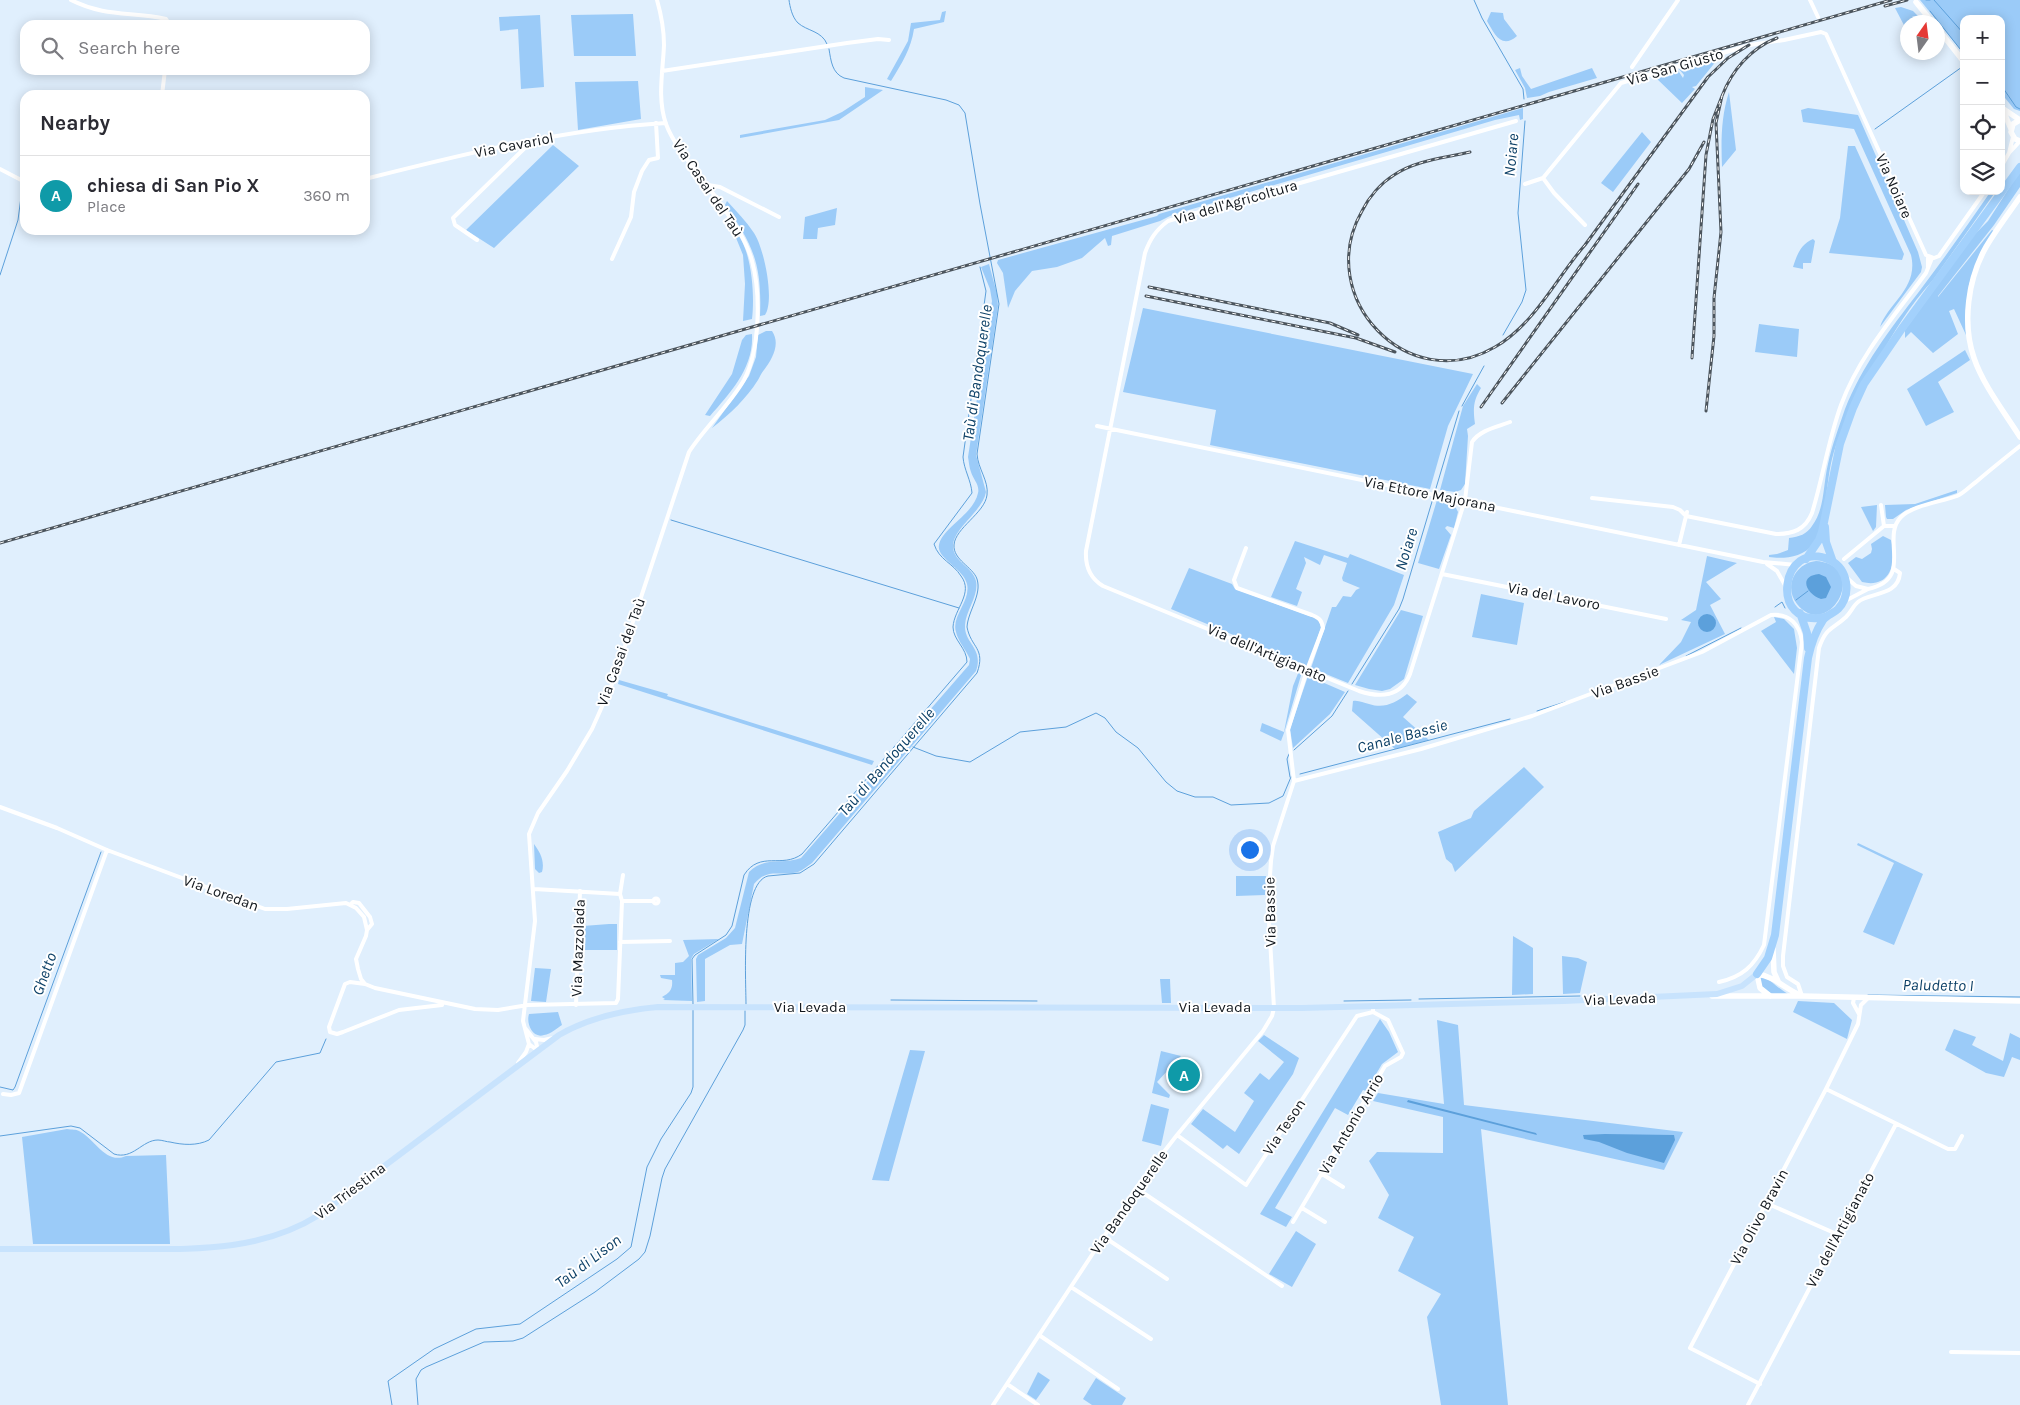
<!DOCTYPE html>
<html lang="en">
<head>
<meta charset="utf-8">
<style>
  :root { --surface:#fff; --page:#f2f2f3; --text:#2b2b33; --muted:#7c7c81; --line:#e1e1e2; --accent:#ea580c }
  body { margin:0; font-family:Karla,sans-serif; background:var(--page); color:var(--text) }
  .controls { position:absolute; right:15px; top:15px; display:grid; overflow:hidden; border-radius:10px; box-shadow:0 2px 12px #0003 }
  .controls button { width:45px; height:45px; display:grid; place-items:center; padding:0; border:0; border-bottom:1px solid var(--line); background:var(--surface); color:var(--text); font:25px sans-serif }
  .compass { position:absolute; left:1900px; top:15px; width:45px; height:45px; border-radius:50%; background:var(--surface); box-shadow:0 2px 12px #0003; rotate:14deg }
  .you { position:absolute; left:1249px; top:849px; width:18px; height:18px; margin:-12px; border:4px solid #fff; border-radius:50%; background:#1a73e8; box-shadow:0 0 0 8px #1a73e833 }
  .badge { display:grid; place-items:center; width:32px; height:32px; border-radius:50%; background:var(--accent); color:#fff; font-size:16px; font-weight:700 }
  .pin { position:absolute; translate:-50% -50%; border:2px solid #fff; box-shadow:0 1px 5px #0006 }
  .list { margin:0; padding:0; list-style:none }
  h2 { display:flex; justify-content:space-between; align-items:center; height:65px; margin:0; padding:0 20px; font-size:21px }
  h2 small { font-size:16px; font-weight:400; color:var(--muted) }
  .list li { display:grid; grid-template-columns:32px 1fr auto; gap:15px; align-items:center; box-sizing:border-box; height:80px; padding:0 20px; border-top:1px solid var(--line) }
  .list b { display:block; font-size:19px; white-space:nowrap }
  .list p { margin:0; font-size:16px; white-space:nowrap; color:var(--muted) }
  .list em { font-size:16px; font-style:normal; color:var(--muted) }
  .icon { flex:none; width:28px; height:28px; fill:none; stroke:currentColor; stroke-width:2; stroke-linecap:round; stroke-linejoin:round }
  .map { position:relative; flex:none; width:2020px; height:1405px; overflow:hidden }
  .search { position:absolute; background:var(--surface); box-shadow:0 2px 12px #0003; left:20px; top:20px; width:350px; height:55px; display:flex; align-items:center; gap:12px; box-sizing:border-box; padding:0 18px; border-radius:15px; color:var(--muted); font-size:19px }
  .panel { position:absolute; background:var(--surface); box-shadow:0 2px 12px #0003; left:20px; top:90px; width:350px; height:145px; border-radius:15px }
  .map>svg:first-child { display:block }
  .green { fill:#9bcbf8 }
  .water { fill:#5ca0db }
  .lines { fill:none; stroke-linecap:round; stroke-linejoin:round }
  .stream { stroke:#5ca0db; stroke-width:1 }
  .street { stroke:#fff; stroke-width:4 }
  .secondary { stroke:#fff; stroke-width:5.5 }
  .primary { stroke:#c8e3fd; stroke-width:6 }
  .highway { stroke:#a3d1fc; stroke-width:8 }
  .rail-casing { stroke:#4c555d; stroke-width:3 }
  .rail { stroke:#fff; stroke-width:1; stroke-dasharray:4; stroke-linecap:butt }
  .labels { text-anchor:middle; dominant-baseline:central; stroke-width:4; stroke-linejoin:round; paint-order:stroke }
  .street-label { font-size:15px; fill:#11171d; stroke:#fff }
  .water-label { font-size:16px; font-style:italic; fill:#0c4067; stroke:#fff }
</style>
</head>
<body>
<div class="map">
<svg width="2020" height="1405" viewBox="0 0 2020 1405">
  <rect width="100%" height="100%" fill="#e0effd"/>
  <path class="green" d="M1920,0H2020V111L2014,109L2001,93V19H1964V54Z
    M1901,7L1913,11L1923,21L1908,22L1906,29L1895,8Z
    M946,11L944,22L914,29C911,49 902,63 891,81L887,79L908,41L911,23L940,20L942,12Z
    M1491,12L1503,13L1504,19L1517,36C1501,50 1494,33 1487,21Z
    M633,14L636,56H574L571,15Z
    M540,15L544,87L521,89L518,29L500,31L499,17Z
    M1713,59L1717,60L1696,86L1692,87L1695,89L1682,103L1655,77L1677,69L1683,78L1684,75L1679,69Z
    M1520,68L1522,76L1531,89L1592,68L1597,78L1549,92L1540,96L1527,98L1525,88L1515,70Z
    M638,81L641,119L578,130L575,82Z
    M865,87L883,90L839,120L740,138V135L825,120L842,112L865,97Z
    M1729,92L1736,150L1722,167C1721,141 1721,117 1729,92Z
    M1523,108V119L1520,120L1519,115L1495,120L1172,215L1160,221L1112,236L1111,245L1108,246L1105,238L1082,258L1057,267L1032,271L1015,291L1008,308L1003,273L997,263L998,260L1157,216L1159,214Z
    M1808,108L1858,115L1918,252L1922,267L1921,272L1880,327C1888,303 1919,288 1911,255L1854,129L1803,122L1801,110Z
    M1642,132L1651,142L1613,192L1601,183Z
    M553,145L579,166L494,248L466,230Z
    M1848,146H1855L1904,254L1902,260L1829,253L1840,218Z
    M2020,171V187L1994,225L1938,296V297L1992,230L1994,231L1969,284L1965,317L1966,335L1954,309L1949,311L1958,334L1933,353L1911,332L1905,338V330L1973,236L1988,221Z
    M1991,191H1996L1933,280C1910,305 1893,333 1877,362C1857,396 1843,420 1832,459C1826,482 1826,526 1813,544C1803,558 1782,559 1769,557V555L1777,554L1788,550L1789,538C1799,537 1807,534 1812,526C1825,509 1823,484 1828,464C1832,445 1839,427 1845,409C1862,366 1890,329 1918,293C1943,260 1967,226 1991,191Z
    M727,201C736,211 746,221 754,233C764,248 775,300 765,315L760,316C762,266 754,245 725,205Z
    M837,208L835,225L818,228L817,239H803L805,217Z
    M732,228C752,244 755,295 752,319L743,321L745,284L743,255Z
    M1813,239L1815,241L1811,263H1803V269L1793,267C1797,255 1800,245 1813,239Z
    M989,264L997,294L998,306L976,455L986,492C983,511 952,529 953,547C954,562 973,567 976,581C979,596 966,610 965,625C964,644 984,648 976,671L812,863C807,866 803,870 798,872C780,877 768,867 754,884L742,944L730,945L705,959V1001L697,1002L696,959L698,955L726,938L735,928L749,872C765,856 782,865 801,858L969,665L970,659C966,650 958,641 956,632C951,616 971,601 967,584C964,569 936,558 939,545C942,528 974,514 978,493C980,485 973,479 971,472C969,467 969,462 968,457L992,301L990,289L981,267Z
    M1143,308L1473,374L1448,426L1430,489L1210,445L1216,410L1123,392Z
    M1759,324L1799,329L1797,357L1755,352Z
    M766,331H772C781,344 772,359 764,370C761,373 760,377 758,380C746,399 730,414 712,428L749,376L756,357L758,335Z
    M752,334C754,368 730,393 710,416L705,415L732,374L742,340L746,335Z
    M1965,350L1970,360L1938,382L1954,412L1926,426L1907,389Z
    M1477,384L1481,388C1473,401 1473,409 1475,424L1467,429L1468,436L1465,484L1461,490L1455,492L1440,490L1463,406Z
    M1957,490V493L1906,510L1893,519H1887L1886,517L1885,505L1915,504Z
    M1437,500L1454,504L1458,512L1454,528L1447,526L1445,528L1451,535L1439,569L1418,563Z
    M1877,505L1876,527L1873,531L1861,507Z
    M1883,536L1891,540C1897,562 1891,589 1862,582L1848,563L1856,557L1862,559L1871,553L1872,549L1871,544Z
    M1295,541L1348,558L1350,554L1404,575L1394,605L1348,683L1311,668L1332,607H1336L1343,596L1351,597L1356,590L1360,588L1343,581L1342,578L1347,563L1324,555L1320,565L1304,557L1306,563L1296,589L1302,592L1297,606L1271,597Z
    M1707,556L1737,563L1706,582L1721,599L1710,605L1725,634L1659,665L1681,642L1691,622L1681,620L1696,610Z
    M1816,561C1872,565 1828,643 1797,604C1783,586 1796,563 1816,561Z
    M1189,568L1232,584L1235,589L1318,619L1321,627L1308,666L1171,609Z
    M1481,594L1524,603L1517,645L1472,637Z
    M1401,610L1423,616L1404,679L1390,689L1382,691L1369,689L1355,685Z
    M1774,617L1784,619L1794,629L1797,648L1794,674L1761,631L1776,622Z
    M1299,671L1302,672L1284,733L1281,741L1260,731L1262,723L1284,732L1293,686Z
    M1308,676L1345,692L1330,714L1293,748L1290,729Z
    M619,680L668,694L667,696L874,761L872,765L618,684Z
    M1407,694L1417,702L1403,717L1429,740L1395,749L1352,711L1353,701C1359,700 1363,703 1369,704C1384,709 1395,703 1407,694Z
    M1524,767L1544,787L1455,872L1452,864L1446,859L1438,832L1471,818L1474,811Z
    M1858,843L1923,874L1894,945L1863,932L1894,863L1857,845Z
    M534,844C540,852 545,861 542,872L539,873L535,869Z
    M1236,876H1266L1265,895L1236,896Z
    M609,924H617V950H582L583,926Z
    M1513,936L1533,948V994L1512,995Z
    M719,939L694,954L691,959L692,1001L663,1000L665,999L662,997C670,993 673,989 672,980L661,978L660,975H675V963L683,962L689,956L683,940Z
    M1562,956L1578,958L1587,962L1580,993L1563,994Z
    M535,968L551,969L546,1002L531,1001Z
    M1764,977C1773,982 1779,989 1788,994L1774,995L1762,988L1760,978Z
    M1160,979H1170L1171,1003H1162Z
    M1798,1001L1834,1003L1852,1020L1847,1039L1793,1012Z
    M558,1012L562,1025C557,1028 551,1034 544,1035C532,1039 526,1023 529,1014Z
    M1380,1019L1389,1032L1398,1052L1382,1064L1366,1091L1363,1090L1348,1115L1335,1108L1275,1208L1292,1217L1286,1227L1260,1214Z
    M1437,1020L1458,1025L1464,1105L1683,1132L1664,1170L1481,1129L1508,1405H1441L1427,1317L1441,1294L1398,1271L1414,1237L1378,1218L1389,1195L1369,1161L1377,1152L1443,1153V1117L1373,1101L1378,1093L1444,1104Z
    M1954,1029L1976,1037L1972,1045L2003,1061L2010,1033L2020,1038V1060L2012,1057L2004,1077L1986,1073L1945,1050Z
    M1264,1035L1299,1058L1293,1074L1239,1154L1227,1145L1223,1149L1191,1124L1203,1109L1235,1132L1254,1101L1244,1093L1260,1073L1269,1080L1284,1062L1258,1041Z
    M910,1050L925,1051L889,1181L872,1180Z
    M1161,1051L1181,1056L1157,1082L1170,1095L1169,1098L1152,1093Z
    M1151,1104L1169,1109L1161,1146L1142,1141Z
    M67,1129C72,1130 76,1129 79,1131C95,1139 106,1165 126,1156L166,1155L170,1244H33L22,1137Z
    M1296,1231L1316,1244L1292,1287L1269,1274Z
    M1038,1372L1050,1380L1036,1400L1027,1394Z
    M1096,1378L1126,1398L1122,1405H1092L1083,1399Z"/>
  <path class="water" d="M1819,574L1826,577L1831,587L1826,598L1821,599C1806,594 1798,576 1819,574Z
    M1698 623a9 9 0 1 1 18 0a9 9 0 1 1-18 0Z
    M1408,1100L1536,1133L1537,1135L1407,1102Z
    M1605,1134L1674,1135L1675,1140L1664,1163L1627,1153L1599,1142L1584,1139L1583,1135Z"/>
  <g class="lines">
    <path class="stream" d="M789,0C790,7 792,17 798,23C807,31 822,31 827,44
      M1474,0L1482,18L1523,89L1524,99
      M1926,0H1930
      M1934,0L1964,34
      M1930,11L1964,54
      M2001,85L2016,107L2020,109
      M1875,129L1962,67
      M0,275L18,220L21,197L25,186
      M1503,335L1522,302L1526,290L1518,213L1525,121
      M1462,406L1484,366
      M671,520L959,608
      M1796,600L1808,591
      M1775,607L1782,602L1785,608
      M1686,656L1741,628
      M1352,684L1399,609L1403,599L1459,411
      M1537,711L1565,702
      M913,747L936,756L970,762L1020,732L1066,727L1096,713L1105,718L1116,732L1138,748L1166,782L1177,791L1195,797H1213L1231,805L1269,803L1283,796L1291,777
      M1294,750L1332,716L1348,691
      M1289,754L1287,759L1290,777
      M1300,774L1510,719
      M1868,995L2020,997
      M1419,999L1580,996
      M891,1000L1037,1001
      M1344,1001L1411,1000
      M693,1004L692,959L695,955L726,935L732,926L744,875C760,850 782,869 802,854L967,662C967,648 953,640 953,627C954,609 974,593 961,576C953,563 939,560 934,544L972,493C971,480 964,470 963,457L986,291L980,267
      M746,1004C746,980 740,883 768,876L800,873L814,864L977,673C986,648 971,648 967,627C968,611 982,595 977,579C973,567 953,560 954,545C955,528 985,513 987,495C989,481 978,469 977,454L999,304L980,204L965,113L959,105L946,100L844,78C832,73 831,61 829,49
      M0,1087L13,1090L15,1087L101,852
      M0,1136L71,1126L80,1128L114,1154C133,1160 142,1140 158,1140C162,1140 167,1142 170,1142C183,1145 197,1146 209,1140L276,1062L320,1053L326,1039
      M392,1405L388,1381L434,1349L476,1329L520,1324L617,1259L631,1247L647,1167L661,1139L691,1093L693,1087V1010
      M418,1405L416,1379L421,1370L426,1367L484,1342L513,1341L523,1338L595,1292L639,1259L645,1252L650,1236L662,1178L665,1169L743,1030L745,1025V1011"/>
    <path class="street" d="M71,0C107,18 131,11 166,19L170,25
      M1810,0L1818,17
      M1632,67L1678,0
      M662,71L847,43L878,39L889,40
      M162,95L165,70
      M2013,137L2009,153L2020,141
      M2001,167L2009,153
      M0,169L25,182
      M365,179C464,154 564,129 666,123
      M1525,184L1543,178
      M708,185L720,187L779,217
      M1585,225L1554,193L1543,178L1621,83L1750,45L1784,40L1821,32L1826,34L1926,255L1934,258L1939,256L1985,191
      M477,240L455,225L453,218L532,141
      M1928,256V268L1932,258
      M612,259L631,217L634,192L642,171L649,160L658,158L656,123
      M1510,422C1497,427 1480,430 1472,442L1465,500L1410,674C1401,697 1380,698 1359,691L1103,586C1090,578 1085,567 1086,551L1145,253C1150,239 1156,230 1168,221L1516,121
      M1097,426L1763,562L1796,565
      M1592,498L1673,507L1680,510L1686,516L1776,534C1793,534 1805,530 1812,513C1823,477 1828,441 1841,405C1859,356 1895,315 1926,273L1928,268
      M1881,505L1884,526
      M1679,545L1687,512
      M1844,559L1884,526H1895
      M1767,564L1777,571L1786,587
      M1442,574L1666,619
      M1868,589C1915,579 1880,538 1901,517C1913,505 1941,502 1957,496C1964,493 1970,486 1976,482C1990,470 2005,458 2020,446
      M1845,601L1868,589L1856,586L1846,577
      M1294,781L1421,749L1532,716L1702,652L1771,615C1790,613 1800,625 1802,642L1764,945C1754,966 1742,977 1719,982
      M0,807L57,828L107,850L265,909H287L346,903L356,908L364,917L367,930L366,936L356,959L358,969L361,979L365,984L375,988L475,1009L498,1010L528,1005L616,1003L618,999L622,901L620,894
      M534,889L620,894
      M620,894L623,875
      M653.5 901a2.5 2.5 0 1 1 5 0a2.5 2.5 0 1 1-5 0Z
      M622,901H653
      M351,904L353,902L359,903L370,917L372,924L367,930
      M620,942L670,941
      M365,984L350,982L345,984L329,1027L330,1032L337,1034L343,1032L399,1010L442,1005
      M1802,996L1798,984L1787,977L1783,966V956L1819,648C1826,627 1832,630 1846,617C1851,612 1853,606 1858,602C1869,592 1898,597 1900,573L1894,569
      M1854,998L1853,1003L1859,1014
      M576,1005L580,891
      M525,1028L536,1042L538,1051
      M535,1039L544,1040L553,1038
      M538,1051L529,1044L523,1021L535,921L529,834L538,813L567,771L592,729L613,682L689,452C705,427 729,406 744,380C760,350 761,294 752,261C746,239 732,220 719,202C703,177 676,151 666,124C657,98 663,71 664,45C664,30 661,14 657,0
      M518,1063L526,1052L529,1044
      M1826,1089L1948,1149H1955L1962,1136
      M3,1094L11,1095L19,1093L107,850
      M1177,1135L1246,1185L1357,1016L1373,1012V1006
      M1322,1174L1343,1187
      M1136,1188L1282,1286
      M1766,1203L1839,1235
      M1302,1208L1325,1222
      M1293,1222L1385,1066L1401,1057L1403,1053L1388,1020L1373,1012
      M1104,1237L1167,1279
      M1071,1287L1151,1339
      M1039,1335L1118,1389
      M1951,1352L2020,1353
      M1007,1384L1038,1405
      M1760,1384L1690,1348L1826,1089L1858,1024L1861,1005L1868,998
      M993,1405L1136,1188L1177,1135L1263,1031L1272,1016L1274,1008L1268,905L1271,861L1273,846L1294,781L1288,730L1307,670L1323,628C1322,620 1319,618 1312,615L1237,588L1234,580L1246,548
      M1748,1405L1896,1124"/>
    <path class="secondary" d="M1916,2L1932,22
      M1938,29L1964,62
      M2020,120L2013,124L2011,132L2015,139L2020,141
      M2011,129L2002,108L2020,120
      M2020,197C2009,213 1996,230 1986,247C1968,279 1962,323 1974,358C1983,385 2005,413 2020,437
      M1773,949L1774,972L1778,981
      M1712,996H1802L2020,1001
      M1770,996L1760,988L1757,974C1774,976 1785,989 1800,995"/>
    <path class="primary" d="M0,1249C42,1249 84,1249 126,1249C194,1249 260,1252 319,1215L559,1035C590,1017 624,1010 658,1007L1302,1008L1564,1001L1717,994L1742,986L1757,974"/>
    <path class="highway" d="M1825,527L1826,542L1833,562
      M1806,559L1819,540L1822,532L1840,444L1853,408L1864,384L1903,327L2020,167
      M1800,613L1807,633L1808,648
      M1757,974L1768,958L1775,935L1808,658C1811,644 1815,632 1823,620C1827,615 1834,613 1838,609C1852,594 1848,569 1830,560C1780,537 1768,630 1825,617"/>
    <defs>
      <path id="rail" d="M1885,6L1907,0
        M1722,96C1732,70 1751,48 1777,38
        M1470,152C1445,158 1416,160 1394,175C1381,183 1369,197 1362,211C1313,297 1408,398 1495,347C1535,324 1556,278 1585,245L1708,77L1728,58L1749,45
        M1149,287L1330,323L1358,335
        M1146,296L1356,338L1395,352
        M1692,358L1706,155L1713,119L1722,96L1716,123L1721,232L1714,298V336L1706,411
        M1502,403L1689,169L1704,142
        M1481,407L1638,184
        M0,543L1891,0"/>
    </defs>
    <use href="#rail" class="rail-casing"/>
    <use href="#rail" class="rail"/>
  </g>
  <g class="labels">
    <g class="street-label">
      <text transform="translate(1675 67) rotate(-16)">Via San Giusto</text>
      <text transform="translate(514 145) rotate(-11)">Via Cavariol</text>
      <text transform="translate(1894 186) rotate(66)">Via Noiare</text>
      <text transform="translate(708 188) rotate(56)">Via Casai del Taù</text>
      <text transform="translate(1236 202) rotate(-16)">Via dell'Agricoltura</text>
      <text transform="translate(1430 494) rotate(11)">Via Ettore Majorana</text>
      <text transform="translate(1554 596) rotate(11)">Via del Lavoro</text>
      <text transform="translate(621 652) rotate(-70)">Via Casai del Taù</text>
      <text transform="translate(1267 653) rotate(23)">Via dell'Artigianato</text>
      <text transform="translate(1625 682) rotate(-20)">Via Bassie</text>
      <text transform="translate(221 893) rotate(20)">Via Loredan</text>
      <text transform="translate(1270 912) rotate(-91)">Via Bassie</text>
      <text transform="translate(578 948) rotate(-88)">Via Mazzolada</text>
      <text transform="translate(1620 999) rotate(-2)">Via Levada</text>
      <text x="810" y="1007">Via Levada</text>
      <text x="1215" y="1007">Via Levada</text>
      <text transform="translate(1351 1124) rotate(-60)">Via Antonio Arrio</text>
      <text transform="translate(1284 1127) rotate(-56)">Via Teson</text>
      <text transform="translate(350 1191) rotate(-37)">Via Triestina</text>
      <text transform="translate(1129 1202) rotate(-55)">Via Bandoquerelle</text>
      <text transform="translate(1759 1217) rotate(-62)">Via Olivo Bravin</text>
      <text transform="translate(1840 1230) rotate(-62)">Via dell'Artigianato</text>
    </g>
    <g class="water-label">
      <text transform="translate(1511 155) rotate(-85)">Noiare</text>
      <text transform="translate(977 373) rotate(-82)">Taù di Bandoquerelle</text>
      <text transform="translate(1406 549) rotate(-73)">Noiare</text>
      <text transform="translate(1402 736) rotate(-15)">Canale Bassie</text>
      <text transform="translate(886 762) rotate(-49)">Taù di Bandoquerelle</text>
      <text transform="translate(44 974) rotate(-70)">Ghetto</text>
      <text transform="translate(1938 985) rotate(1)">Paludetto I</text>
      <text transform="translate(588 1261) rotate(-37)">Taù di Lison</text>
    </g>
  </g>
</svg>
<div class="controls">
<button>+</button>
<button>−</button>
<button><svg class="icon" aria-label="locate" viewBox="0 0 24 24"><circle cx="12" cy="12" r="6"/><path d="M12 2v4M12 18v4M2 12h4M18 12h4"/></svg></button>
<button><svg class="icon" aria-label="layers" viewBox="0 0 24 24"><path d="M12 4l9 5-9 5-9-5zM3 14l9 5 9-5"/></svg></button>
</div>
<svg class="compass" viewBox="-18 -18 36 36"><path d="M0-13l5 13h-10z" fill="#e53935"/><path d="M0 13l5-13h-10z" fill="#7c7c81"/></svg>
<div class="you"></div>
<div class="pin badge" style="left:1184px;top:1075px;background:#0f9aa8">A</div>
<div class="search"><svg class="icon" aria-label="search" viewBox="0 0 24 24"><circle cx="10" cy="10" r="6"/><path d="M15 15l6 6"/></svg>Search here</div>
<section class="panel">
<h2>Nearby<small></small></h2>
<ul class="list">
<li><span class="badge" style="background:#0f9aa8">A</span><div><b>chiesa di San Pio X</b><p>Place</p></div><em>360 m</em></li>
</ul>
</section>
</div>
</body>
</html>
